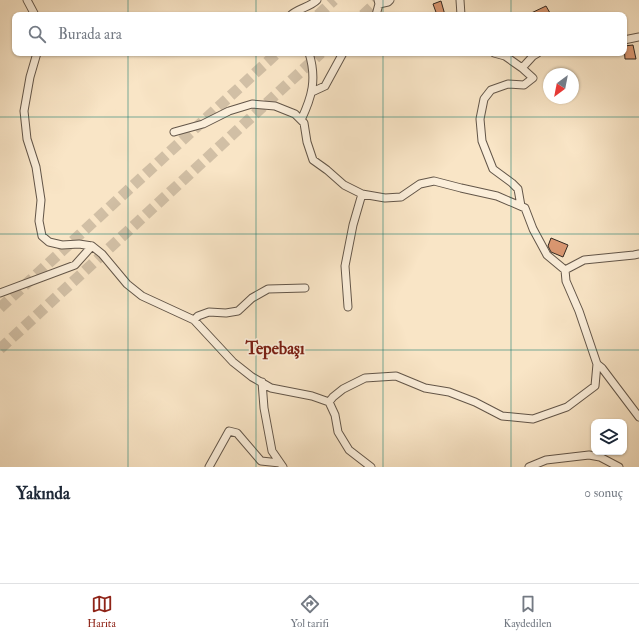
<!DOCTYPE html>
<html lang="tr">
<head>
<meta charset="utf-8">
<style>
  :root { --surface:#fff; --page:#f2f2f3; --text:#1f2937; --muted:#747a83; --line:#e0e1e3; --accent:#8f2418 }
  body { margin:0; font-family:"IM FELL Double Pica",serif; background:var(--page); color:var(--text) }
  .controls { position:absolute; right:12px; bottom:12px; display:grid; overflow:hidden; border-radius:8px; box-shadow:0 1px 3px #0004 }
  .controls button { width:36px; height:36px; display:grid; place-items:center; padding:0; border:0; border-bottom:1px solid var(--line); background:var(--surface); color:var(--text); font:20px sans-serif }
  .compass { position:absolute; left:543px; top:68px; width:36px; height:36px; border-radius:50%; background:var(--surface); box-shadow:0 1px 3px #0004; rotate:212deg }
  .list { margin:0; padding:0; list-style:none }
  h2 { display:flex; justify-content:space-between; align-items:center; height:52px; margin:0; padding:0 16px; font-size:17px }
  h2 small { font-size:13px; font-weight:400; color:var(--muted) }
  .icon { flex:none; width:22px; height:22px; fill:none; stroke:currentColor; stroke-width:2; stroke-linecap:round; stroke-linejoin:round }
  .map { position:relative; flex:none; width:639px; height:467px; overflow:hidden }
  .search { position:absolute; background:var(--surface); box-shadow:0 1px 3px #0004; left:12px; right:12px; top:12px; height:44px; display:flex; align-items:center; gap:10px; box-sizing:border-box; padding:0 14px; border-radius:8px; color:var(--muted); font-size:15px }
  .sheet { height:116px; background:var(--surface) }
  nav { display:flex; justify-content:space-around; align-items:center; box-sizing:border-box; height:56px; border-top:1px solid var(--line); background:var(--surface); font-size:11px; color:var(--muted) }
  nav a { display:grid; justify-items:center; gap:2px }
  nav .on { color:var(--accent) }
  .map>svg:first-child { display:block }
  .building { fill:#da9771; stroke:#31271f }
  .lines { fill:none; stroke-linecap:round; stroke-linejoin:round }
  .trunk-tunnel { stroke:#d1bfa5; stroke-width:11; stroke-dasharray:11 5.5; stroke-linecap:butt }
  .minor-casing { stroke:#635649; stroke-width:9 }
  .minor { stroke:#fbeeda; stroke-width:7 }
  .grid { fill:none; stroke:#0f766e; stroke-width:1; stroke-opacity:0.55 }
  .labels { text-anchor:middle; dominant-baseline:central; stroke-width:3.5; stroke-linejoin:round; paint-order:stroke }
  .district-label { font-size:17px; font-weight:bold; fill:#7a1f14; stroke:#fbeeda }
</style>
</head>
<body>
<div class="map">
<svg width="639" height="467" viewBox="0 0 639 467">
  <rect width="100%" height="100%" fill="#f9e5c6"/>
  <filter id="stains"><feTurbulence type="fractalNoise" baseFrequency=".005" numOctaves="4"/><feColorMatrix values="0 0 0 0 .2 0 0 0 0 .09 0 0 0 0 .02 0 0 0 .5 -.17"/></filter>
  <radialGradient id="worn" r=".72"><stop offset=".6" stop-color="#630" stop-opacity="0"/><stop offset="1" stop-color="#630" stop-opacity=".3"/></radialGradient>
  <path class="building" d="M441,1L445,15H437L433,4Z
    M546,6L550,13L546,15H527Z
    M633,45L636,59H625L624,46Z
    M551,238L568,245L563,257L551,252L548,246Z"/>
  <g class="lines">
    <path class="trunk-tunnel" d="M318,15L334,0
      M363,15L379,0
      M0,308L277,53
      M0,349L321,53"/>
    <defs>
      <path id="minor" d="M27,0L35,15
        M378,0L379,4L388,2L390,0
        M460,0L461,15
        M291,15C299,8 310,7 317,0
        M376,15L379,4
        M624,40L639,37
        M37,53L30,77L24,111L27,139L36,167L41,200L39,221L42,236L49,242L62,245L79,244L92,246L102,254L127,284L142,296L194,320L233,362L252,377L271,388L312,396L329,402L335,415L338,432L349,450L371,467
        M494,53L505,56L522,68L533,78L524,85L508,84L491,90L484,99L480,119L482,141L493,169L512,183L518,189L521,206
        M522,68L533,56L538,53
        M312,92L325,86L343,53
        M301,120C312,97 317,79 309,53
        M174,132L203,124L229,111L252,104L275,106L295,114L304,123L307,142L313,160L327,170L344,185L362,194L385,198L401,197L420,184L434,181L461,188L497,196L525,208L533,229L547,255L565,270
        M0,293L75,265L92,246
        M348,307L345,266L353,225L362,194
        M194,320L198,316L209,312L226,313L238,311L252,298L268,289L305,288
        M597,364L602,368L639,417
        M262,382L264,408L272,451L283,467
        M329,402L333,397L343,389L365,378L396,376L425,388L449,392L475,402L502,416L533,419L567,407L595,386L597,364L579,311L566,281L565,270L584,260L634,255L639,254
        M209,467L229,431L237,433L261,461L280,463
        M529,467L546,460L589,455L600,457L619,467"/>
    </defs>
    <use href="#minor" class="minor-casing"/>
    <use href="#minor" class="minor"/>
  </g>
  <path class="grid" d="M128,0V15M256,0V15M383,0V15M511,0V15M128,53V467M256,53V467M383,53V467M511,53V467M0,117H639M0,234H639M0,350H639"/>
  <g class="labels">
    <g class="district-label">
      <text x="275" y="348">Tepebaşı</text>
    </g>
  </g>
  <rect width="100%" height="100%" filter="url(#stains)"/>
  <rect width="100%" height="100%" fill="url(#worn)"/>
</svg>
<div class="controls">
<button><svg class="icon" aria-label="layers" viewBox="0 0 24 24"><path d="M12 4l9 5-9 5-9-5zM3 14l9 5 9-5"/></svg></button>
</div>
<svg class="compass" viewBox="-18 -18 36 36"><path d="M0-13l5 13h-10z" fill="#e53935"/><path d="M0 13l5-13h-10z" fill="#747a83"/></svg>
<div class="search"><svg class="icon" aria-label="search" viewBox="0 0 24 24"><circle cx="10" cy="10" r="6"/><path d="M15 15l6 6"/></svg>Burada ara</div>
</div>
<section class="sheet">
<h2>Yakında<small>0 sonuç</small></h2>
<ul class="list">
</ul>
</section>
<nav>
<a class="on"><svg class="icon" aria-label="map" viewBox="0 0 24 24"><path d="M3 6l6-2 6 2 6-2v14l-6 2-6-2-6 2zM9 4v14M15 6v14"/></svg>Harita</a>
<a><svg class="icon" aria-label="directions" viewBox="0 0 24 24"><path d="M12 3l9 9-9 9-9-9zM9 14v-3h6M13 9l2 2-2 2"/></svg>Yol tarifi</a>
<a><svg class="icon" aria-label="saved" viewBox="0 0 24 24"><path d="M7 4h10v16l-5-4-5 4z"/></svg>Kaydedilen</a>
</nav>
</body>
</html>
